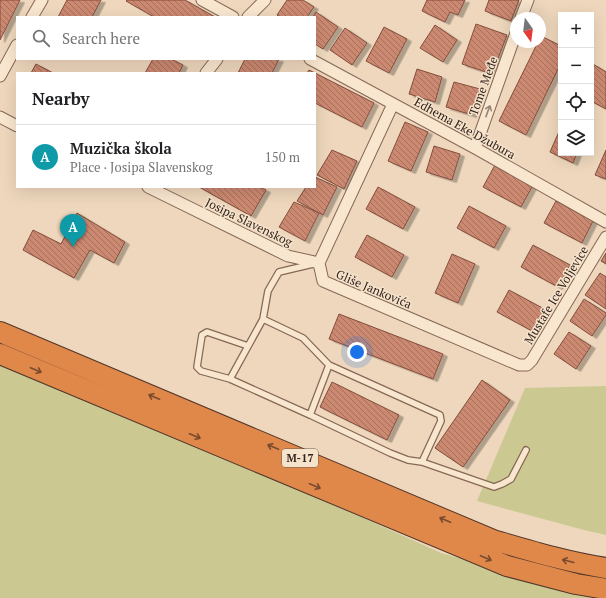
<!DOCTYPE html>
<html lang="en">
<head>
<meta charset="utf-8">
<style>
  :root { --surface:#fff; --page:#f2f2f2; --text:#202124; --muted:#757577; --line:#e0e0e0; --accent:#1a73e8 }
  body { margin:0; font-family:"PT Serif",serif; background:var(--page); color:var(--text) }
  .controls { position:absolute; right:12px; top:12px; display:grid; overflow:hidden; border-radius:0px; box-shadow:0 4px 16px #0002 }
  .controls button { width:36px; height:36px; display:grid; place-items:center; padding:0; border:0; border-bottom:1px solid var(--line); background:var(--surface); color:var(--text); font:20px sans-serif }
  .compass { position:absolute; left:510px; top:12px; width:36px; height:36px; border-radius:50%; background:var(--surface); box-shadow:0 4px 16px #0002; rotate:166deg }
  .you { position:absolute; left:357px; top:352px; width:14px; height:14px; margin:-10px; border:3px solid #fff; border-radius:50%; background:#1a73e8; box-shadow:0 0 0 6px #1a73e833 }
  .badge { display:grid; place-items:center; width:26px; height:26px; border-radius:50%; background:var(--accent); color:#fff; font-size:13px; font-weight:700 }
  .pin { position:absolute; translate:-50% -33px; filter:drop-shadow(0 1px 2px #0008) }
  .pin::after { content:''; position:absolute; top:21px; width:14px; height:12px; background:inherit; clip-path:polygon(0 0,100% 0,50% 100%) }
  .list { margin:0; padding:0; list-style:none }
  h2 { display:flex; justify-content:space-between; align-items:center; height:52px; margin:0; padding:0 16px; font-size:17px }
  h2 small { font-size:13px; font-weight:400; color:var(--muted) }
  .list li { display:grid; grid-template-columns:26px 1fr auto; gap:12px; align-items:center; box-sizing:border-box; height:64px; padding:0 16px; border-top:1px solid var(--line) }
  .list b { display:block; font-size:15px; white-space:nowrap }
  .list p { margin:0; font-size:13px; white-space:nowrap; color:var(--muted) }
  .list em { font-size:13px; font-style:normal; color:var(--muted) }
  .icon { flex:none; width:22px; height:22px; fill:none; stroke:currentColor; stroke-width:2; stroke-linecap:round; stroke-linejoin:round }
  .map { position:relative; flex:none; width:606px; height:598px; overflow:hidden }
  .search { position:absolute; background:var(--surface); box-shadow:0 4px 16px #0002; left:16px; top:16px; width:300px; height:44px; display:flex; align-items:center; gap:10px; box-sizing:border-box; padding:0 14px; border-radius:0px; color:var(--muted); font-size:15px }
  .panel { position:absolute; background:var(--surface); box-shadow:0 4px 16px #0002; left:16px; top:72px; width:300px; height:116px; border-radius:0px }
  .map>svg:first-child { display:block }
  .green { fill:#cbc991 }
  .building { fill:url(#building-back-hatch); stroke:#844d3c; filter:url(#shadow) }
  .lines { fill:none; stroke-linecap:round; stroke-linejoin:round }
  .lane-casing { stroke:#856856; stroke-width:8 }
  .street-casing { stroke:#856856; stroke-width:13 }
  .highway-casing { stroke:#52372b; stroke-width:22 }
  .lane { stroke:#f9e6cf; stroke-width:5.5 }
  .street { stroke:#f9e6cf; stroke-width:11 }
  .highway { stroke:#e0874a; stroke-width:20 }
  .oneway { stroke:#968475 }
  .oneway2 { stroke:#794b2e }
  .labels { text-anchor:middle; dominant-baseline:central; stroke-width:3; stroke-linejoin:round; paint-order:stroke }
  .shield { fill:#f5e3cc; stroke:#6e5d50; stroke-width:1 }
  .shield-label { font-size:11px; font-weight:bold; fill:#34231b }
  .street-label { font-size:12px; fill:#34231b; stroke:#f5e3cc }
</style>
</head>
<body>
<div class="map">
<svg width="606" height="598" viewBox="0 0 606 598">
  <defs>
    <pattern id="building-back-hatch" width="6" height="6" patternUnits="userSpaceOnUse"><rect width="6" height="6" fill="#cc8971"/><path d="M-1 5l2 2M0 0l6 6M5-1l2 2" fill="none" stroke="#a6705c"/></pattern>
    <filter id="shadow"><feDropShadow dx="4.5" dy="2.5" stdDeviation="0" flood-color="#0004"/></filter>
  </defs>
  <rect width="100%" height="100%" fill="#eed7bc"/>
  <path class="green" d="M0,366L61,389L302,490L441,553L550,584L606,598H0Z
    M606,386V535L584,530L477,501L525,388Z"/>
  <path class="building" d="M0,0H20L0,40Z
    M67,0H101L92,17H58Z
    M127,0H185L215,17H154L126,1Z
    M287,0H303L314,7L307,17H280L277,15Z
    M427,0H465L458,15L450,12L445,22L422,11Z
    M489,0H519L511,21L485,11Z
    M316,12L338,27L323,49L315,44V17H313Z
    M476,24L507,35L492,74L462,64Z
    M435,25L457,40L443,62L420,48Z
    M384,27L407,39L389,73L366,61Z
    M345,28L367,43L352,65L330,50Z
    M541,36L561,46V63L526,135L499,121L538,42H540V39Z
    M153,59H171L183,65L179,73H145Z
    M245,59H279L272,73H238Z
    M36,64L53,73H31Z
    M593,64L606,72V109L591,101V67Z
    M417,69L442,77L435,102L409,94Z
    M309,70L374,103L362,127L315,103V73H307Z
    M454,82L480,89L472,115L446,107Z
    M405,122L428,132L411,171L388,161Z
    M561,127V153H577L573,163L550,152Z
    M434,146L460,154L452,180L426,172Z
    M332,150L357,161L344,189L317,175Z
    M606,150V179L595,175Z
    M495,165L533,185L521,207L483,187Z
    M315,177L337,187L323,215L297,201L306,187H315Z
    M199,187H260L266,190L251,216Z
    M378,187L415,207L403,229L366,209Z
    M556,201L593,221L582,243L544,223Z
    M294,202L319,213L305,241L279,227Z
    M469,206L506,226L494,248L457,228Z
    M77,213L125,242L114,263L90,250L74,278L23,250L33,230L61,244Z
    M367,235L404,255L392,277L355,257Z
    M533,245L570,265L558,287L521,267Z
    M606,253V264L601,261Z
    M452,254L475,264L458,303L435,293Z
    M600,273L606,277V309L585,295Z
    M509,290L546,310L534,332L497,312Z
    M584,299L606,313V315L592,336L570,321Z
    M339,314L443,354L433,379L329,339Z
    M569,332L591,346L576,369L554,354Z
    M482,380L510,400L463,467L435,448Z
    M332,382L399,415L387,440L320,407Z"/>
  <g class="lines">
    <defs>
      <path id="lane" d="M313,264L279,272L268,291L263,319L303,338L329,365L440,415L441,421L422,462L408,460L390,453L310,415L329,365
        M248,346L207,332L202,335L197,367L201,371L230,379L310,415
        M230,379L263,319
        M422,462L494,487L502,484L511,479L526,450"/>
      <path id="street" d="M202,0L233,17
        M32,17L42,0
        M248,17L265,0
        M521,18L528,0
        M310,59L475,148L606,222
        M206,73L217,59
        M0,76L17,45
        M393,104L319,263L323,281L519,365H527L532,360L606,237
        M0,117L17,126
        M475,148L516,33
        M148,187L288,256L319,263"/>
      <path id="highway" d="M0,332L493,540C531,551 567,562 606,568
        M0,354L507,566L576,584L606,589"/>
    </defs>
    <use href="#lane" class="lane-casing"/>
    <use href="#street" class="street-casing"/>
    <use href="#highway" class="highway-casing"/>
    <use href="#lane" class="lane"/>
    <use href="#street" class="street"/>
    <use href="#highway" class="highway"/>
  </g>
  <defs><path id="oneway-shaft" d="M-6 0H5M1.5-3L5.5 0L1.5 3" fill="none" stroke-width="1.6" stroke-linecap="round" stroke-linejoin="round"/></defs>
  <use class="oneway" href="#oneway-shaft" transform="translate(488 111) rotate(-70)"/>
  <g class="oneway2">
    <use href="#oneway-shaft" transform="translate(36 370) rotate(23)"/>
    <use href="#oneway-shaft" transform="translate(154 397) rotate(-157)"/>
    <use href="#oneway-shaft" transform="translate(195 436) rotate(23)"/>
    <use href="#oneway-shaft" transform="translate(273 447) rotate(-157)"/>
    <use href="#oneway-shaft" transform="translate(315 486) rotate(23)"/>
    <use href="#oneway-shaft" transform="translate(445 520) rotate(-157)"/>
    <use href="#oneway-shaft" transform="translate(486 558) rotate(23)"/>
    <use href="#oneway-shaft" transform="translate(568 561) rotate(-166)"/>
  </g>
  <g class="labels">
    <rect class="shield" x="282" y="449" width="36" height="18" rx="3"/>
    <g class="shield-label">
      <text x="300" y="458">M-17</text>
    </g>
    <g class="street-label">
      <text transform="translate(483 86) rotate(-70)">Tome Međe</text>
      <text transform="translate(465 128) rotate(29)">Edhema Eke Džubura</text>
      <text transform="translate(249 222) rotate(26)">Josipa Slavenskog</text>
      <text transform="translate(374 289) rotate(23)">Gliše Jankovića</text>
      <text transform="translate(556 295) rotate(-59)">Mustafe Ice Voljevice</text>
    </g>
  </g>
</svg>
<div class="controls">
<button>+</button>
<button>−</button>
<button><svg class="icon" aria-label="locate" viewBox="0 0 24 24"><circle cx="12" cy="12" r="6"/><path d="M12 2v4M12 18v4M2 12h4M18 12h4"/></svg></button>
<button><svg class="icon" aria-label="layers" viewBox="0 0 24 24"><path d="M12 4l9 5-9 5-9-5zM3 14l9 5 9-5"/></svg></button>
</div>
<svg class="compass" viewBox="-18 -18 36 36"><path d="M0-13l5 13h-10z" fill="#e53935"/><path d="M0 13l5-13h-10z" fill="#757577"/></svg>
<div class="you"></div>
<div class="pin badge" style="left:73px;top:247px;background:#0f9aa8">A</div>
<div class="search"><svg class="icon" aria-label="search" viewBox="0 0 24 24"><circle cx="10" cy="10" r="6"/><path d="M15 15l6 6"/></svg>Search here</div>
<section class="panel">
<h2>Nearby<small></small></h2>
<ul class="list">
<li><span class="badge" style="background:#0f9aa8">A</span><div><b>Muzička škola</b><p>Place · Josipa Slavenskog</p></div><em>150 m</em></li>
</ul>
</section>
</div>
</body>
</html>
